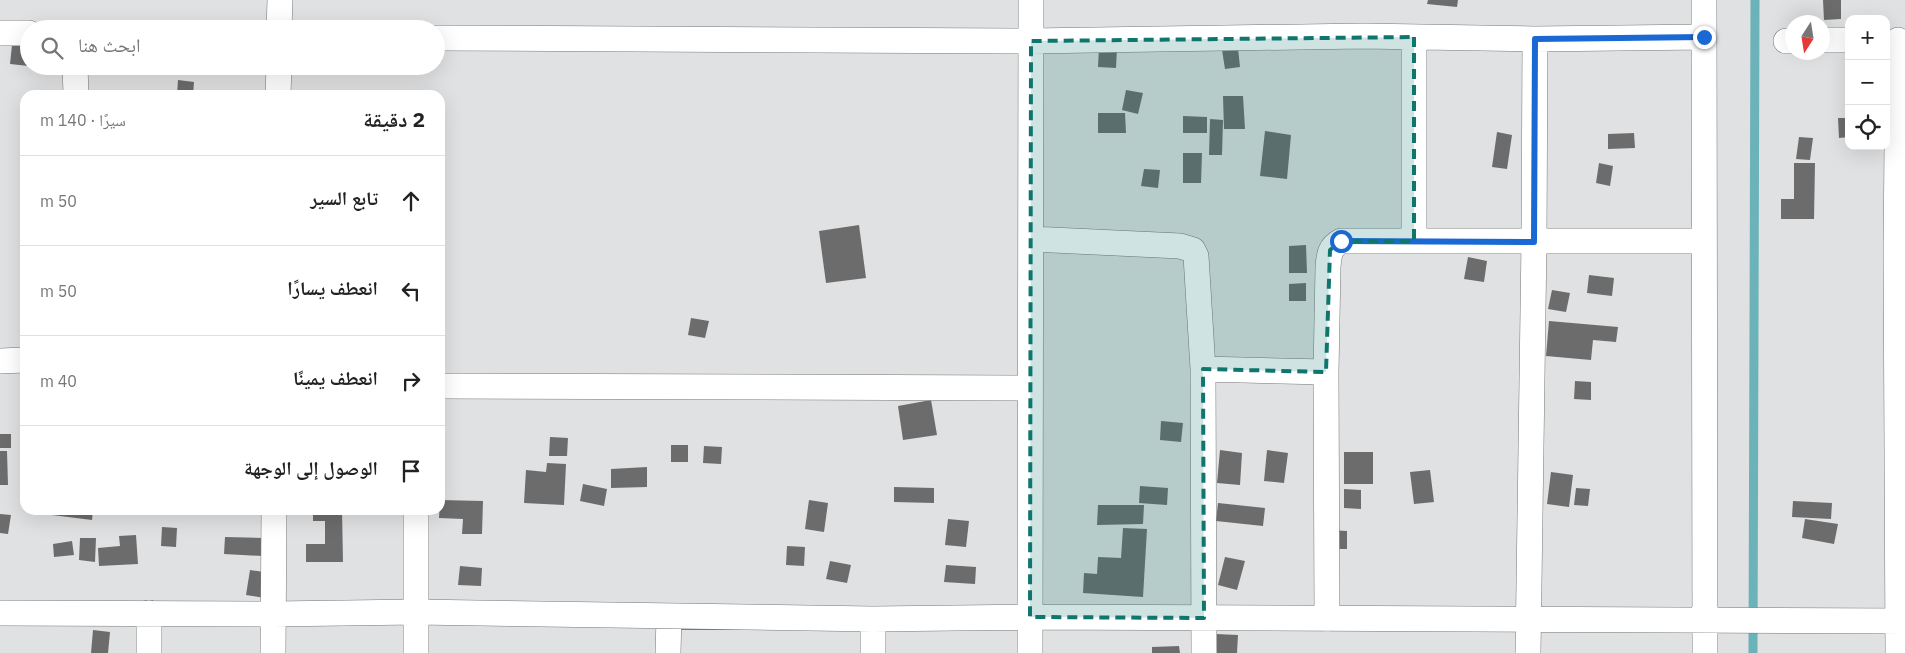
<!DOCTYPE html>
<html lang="ar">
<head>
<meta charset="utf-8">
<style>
  :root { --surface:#fff; --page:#f6f6f6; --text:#222; --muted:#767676; --line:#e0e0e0 }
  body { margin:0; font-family:"IBM Plex Sans","Noto Naskh Arabic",sans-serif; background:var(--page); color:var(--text); direction:rtl }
  .controls { position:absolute; right:15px; top:15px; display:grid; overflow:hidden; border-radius:10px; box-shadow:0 5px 20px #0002 }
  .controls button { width:45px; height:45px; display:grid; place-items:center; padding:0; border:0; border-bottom:1px solid var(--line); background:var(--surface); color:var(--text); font:25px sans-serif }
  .compass { position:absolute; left:1785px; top:15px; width:45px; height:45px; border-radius:50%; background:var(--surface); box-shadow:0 5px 20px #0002; rotate:192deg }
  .stop { position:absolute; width:15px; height:15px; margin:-11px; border:4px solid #1968d3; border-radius:50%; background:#fff }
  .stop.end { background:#1968d3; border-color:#fff; box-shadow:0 1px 5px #0008 }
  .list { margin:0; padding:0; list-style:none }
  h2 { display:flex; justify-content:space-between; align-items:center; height:65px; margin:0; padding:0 20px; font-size:21px }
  h2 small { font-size:16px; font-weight:400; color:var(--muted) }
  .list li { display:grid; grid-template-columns:32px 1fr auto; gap:15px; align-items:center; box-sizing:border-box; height:90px; padding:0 20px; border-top:1px solid var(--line) }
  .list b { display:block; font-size:19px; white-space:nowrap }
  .list em { font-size:16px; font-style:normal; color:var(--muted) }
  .icon { flex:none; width:28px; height:28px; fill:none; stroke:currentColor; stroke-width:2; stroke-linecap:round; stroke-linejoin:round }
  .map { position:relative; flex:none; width:1905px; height:653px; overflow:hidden; direction:ltr }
  .search { position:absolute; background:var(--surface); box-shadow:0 5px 20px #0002; left:20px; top:20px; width:425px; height:55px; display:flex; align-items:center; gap:12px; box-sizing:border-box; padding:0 18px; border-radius:28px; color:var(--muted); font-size:19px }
  .panel { position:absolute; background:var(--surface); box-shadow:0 5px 20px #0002; left:20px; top:90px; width:425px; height:425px; border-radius:15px; direction:rtl }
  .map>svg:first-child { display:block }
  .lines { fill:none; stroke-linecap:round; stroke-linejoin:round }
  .stream { stroke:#6bb2b9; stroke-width:9 }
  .building { fill:#6c6c6d }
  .minor-casing { stroke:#777878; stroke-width:26 }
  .minor { stroke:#fff; stroke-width:25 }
  .route { stroke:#1968d3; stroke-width:6 }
  .marked { fill:#0f766e; fill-opacity:0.2; stroke:#0f766e; stroke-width:4; stroke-dasharray:10 6; stroke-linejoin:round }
</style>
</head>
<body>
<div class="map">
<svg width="1905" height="653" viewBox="0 0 1905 653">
  <rect width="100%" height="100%" fill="#e0e1e2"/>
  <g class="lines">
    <path class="stream" d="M1753,653L1755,0"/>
  </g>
  <path class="building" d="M1428,0H1458L1457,7L1427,4Z
    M1823,0H1841V19L1824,20Z
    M12,45L29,46V66L10,64Z
    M1099,47L1117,48L1116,68L1098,67Z
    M1238,48L1240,67L1225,69L1222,50Z
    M178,80L194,82L193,95H177Z
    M1126,90L1143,93L1138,114L1122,110Z
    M1223,96H1243L1245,129H1224Z
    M1098,113H1125L1126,133H1098Z
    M1183,116L1207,117V133H1183Z
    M1838,118H1849V137L1839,138Z
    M1210,119L1223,120L1222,155H1209Z
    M1265,131L1291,135L1287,179L1260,176Z
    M1497,132L1512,135L1507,169L1492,167Z
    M1634,133L1635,148L1608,149V134Z
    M1799,137L1813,138L1810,160L1796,159Z
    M1183,153H1202L1201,183H1183Z
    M1599,163L1613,166L1610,186L1596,183Z
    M1794,163H1815L1814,219H1781V199H1794Z
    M1144,169L1160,170L1158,188L1141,186Z
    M859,225L866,278L826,283L819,231Z
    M1306,245L1307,273H1289V246Z
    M1468,257L1487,261L1484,282L1464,279Z
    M1589,275L1614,278L1612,296L1587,293Z
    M1306,283V301H1289V284Z
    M1552,290L1570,293L1566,312L1548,309Z
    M691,318L709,321L705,338L688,335Z
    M1549,321L1618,327L1616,342L1593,340L1591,360L1546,356Z
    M1575,381L1591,382V400L1574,399Z
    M931,400L937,435L903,440L898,406Z
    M1161,421L1183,423L1181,442L1160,440Z
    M0,434H11V448H0Z
    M550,437L568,438L567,456H549Z
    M671,445H688V462H671Z
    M704,446L722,447L721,464L703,463Z
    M1220,450L1242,453L1240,485L1217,483Z
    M1267,450L1288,453L1284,483L1264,481Z
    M0,451H7L8,485H0Z
    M1344,452H1373V484H1344Z
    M547,463L566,464L564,505L524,503L526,470L546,472Z
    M647,467V487L611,488V469Z
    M1430,470L1434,502L1414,504L1410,472Z
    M1551,472L1573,475L1569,507L1547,504Z
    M583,484L607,489L604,506L580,501Z
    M1140,486L1168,488L1167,505L1139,503Z
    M894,487L934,488V503L894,502Z
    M1576,488L1590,489L1588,506L1574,505Z
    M1344,489L1361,490V509L1344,508Z
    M440,500L483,501L482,534H462L463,519L439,518Z
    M809,500L828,503L824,532L805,529Z
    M1793,501L1832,503L1831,519L1792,517Z
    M1218,503L1265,508L1263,526L1216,521Z
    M1098,505H1144L1143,524L1097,525Z
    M53,510H93L92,520L52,515Z
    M101,510H135V513L101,514Z
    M313,510H342L343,562H306V544H325V521H313Z
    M0,514L11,515L8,534L0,533Z
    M948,519L969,521L966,547L945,545Z
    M1805,519L1838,524L1834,544L1802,538Z
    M162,527L177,528L176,547L161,546Z
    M1123,528L1147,529L1143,597L1083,593L1084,573L1097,574L1098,557L1121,558Z
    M1329,530L1347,531V549H1328Z
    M136,535L138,564L99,566L98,548L120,546L119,536Z
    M225,537L263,538L262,556L224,554Z
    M80,538H96L95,562L79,560Z
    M72,541L74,555L54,557L53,544Z
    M787,546L805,547L804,566L786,565Z
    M1225,557L1245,561L1237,590L1218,585Z
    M830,561L851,565L847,583L826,579Z
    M946,565L976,567L975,584L944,582Z
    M460,566L482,568L481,586L458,585Z
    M250,570L270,573L265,598L246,595Z
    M93,630L110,632L108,653H91Z
    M1216,634L1238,635L1237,653H1214Z
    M1179,646L1180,653H1152V647Z"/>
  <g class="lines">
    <defs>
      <path id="minor" d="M1704,0L1705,653
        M279,29L280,0
        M0,33H29
        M436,38L1031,41L1363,36L1535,39L1704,37
        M1822,40H1849
        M1898,40L1896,251L1898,653
        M1786,41H1792
        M75,66L76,95
        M278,95L279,66
        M1031,239L1180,246L1193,250L1196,256L1203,369L1204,653
        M1414,241V37
        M0,361L25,360
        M1203,369L1326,372
        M440,386L1030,388
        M416,510V653
        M0,613L274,614L416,612L873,619L1030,617L1905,621
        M1327,619L1326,372L1328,267C1329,254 1330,247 1341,241H1704
        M149,653V613
        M273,653L274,510
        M668,653L669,617
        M873,653V619
        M1030,653L1031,0
        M1528,653L1534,242L1535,39"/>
    </defs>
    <use href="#minor" class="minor-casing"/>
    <use href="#minor" class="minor"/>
  </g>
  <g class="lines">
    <path class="route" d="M1341,241L1534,242L1535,39L1704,37"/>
  </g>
  <path class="marked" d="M1414,37V241H1341L1330,250L1326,372L1203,369L1204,618L1030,617L1031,41Z"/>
</svg>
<div class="controls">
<button>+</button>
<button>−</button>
<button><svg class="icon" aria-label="locate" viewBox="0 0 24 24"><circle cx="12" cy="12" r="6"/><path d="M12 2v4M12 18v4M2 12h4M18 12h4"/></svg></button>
</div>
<svg class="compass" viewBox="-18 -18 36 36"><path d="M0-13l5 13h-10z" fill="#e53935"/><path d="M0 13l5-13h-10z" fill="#767676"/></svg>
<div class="stop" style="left:1341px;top:241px"></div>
<div class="stop end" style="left:1704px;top:37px"></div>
<div class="search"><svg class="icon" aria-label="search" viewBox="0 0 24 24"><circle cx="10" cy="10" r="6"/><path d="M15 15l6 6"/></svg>ابحث هنا</div>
<section class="panel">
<h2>2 دقيقة<small>سيرًا · 140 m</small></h2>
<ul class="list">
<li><svg class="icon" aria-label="ahead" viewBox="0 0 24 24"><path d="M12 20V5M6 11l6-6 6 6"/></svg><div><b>تابع السير</b></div><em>50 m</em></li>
<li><svg class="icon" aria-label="left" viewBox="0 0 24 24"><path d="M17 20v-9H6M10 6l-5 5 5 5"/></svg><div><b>انعطف يسارًا</b></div><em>50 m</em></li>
<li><svg class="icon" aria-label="right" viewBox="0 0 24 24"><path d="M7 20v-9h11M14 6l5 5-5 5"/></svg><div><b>انعطف يمينًا</b></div><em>40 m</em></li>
<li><svg class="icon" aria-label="arrive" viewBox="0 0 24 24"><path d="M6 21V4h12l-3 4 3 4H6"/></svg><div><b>الوصول إلى الوجهة</b></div></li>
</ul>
</section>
</div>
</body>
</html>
